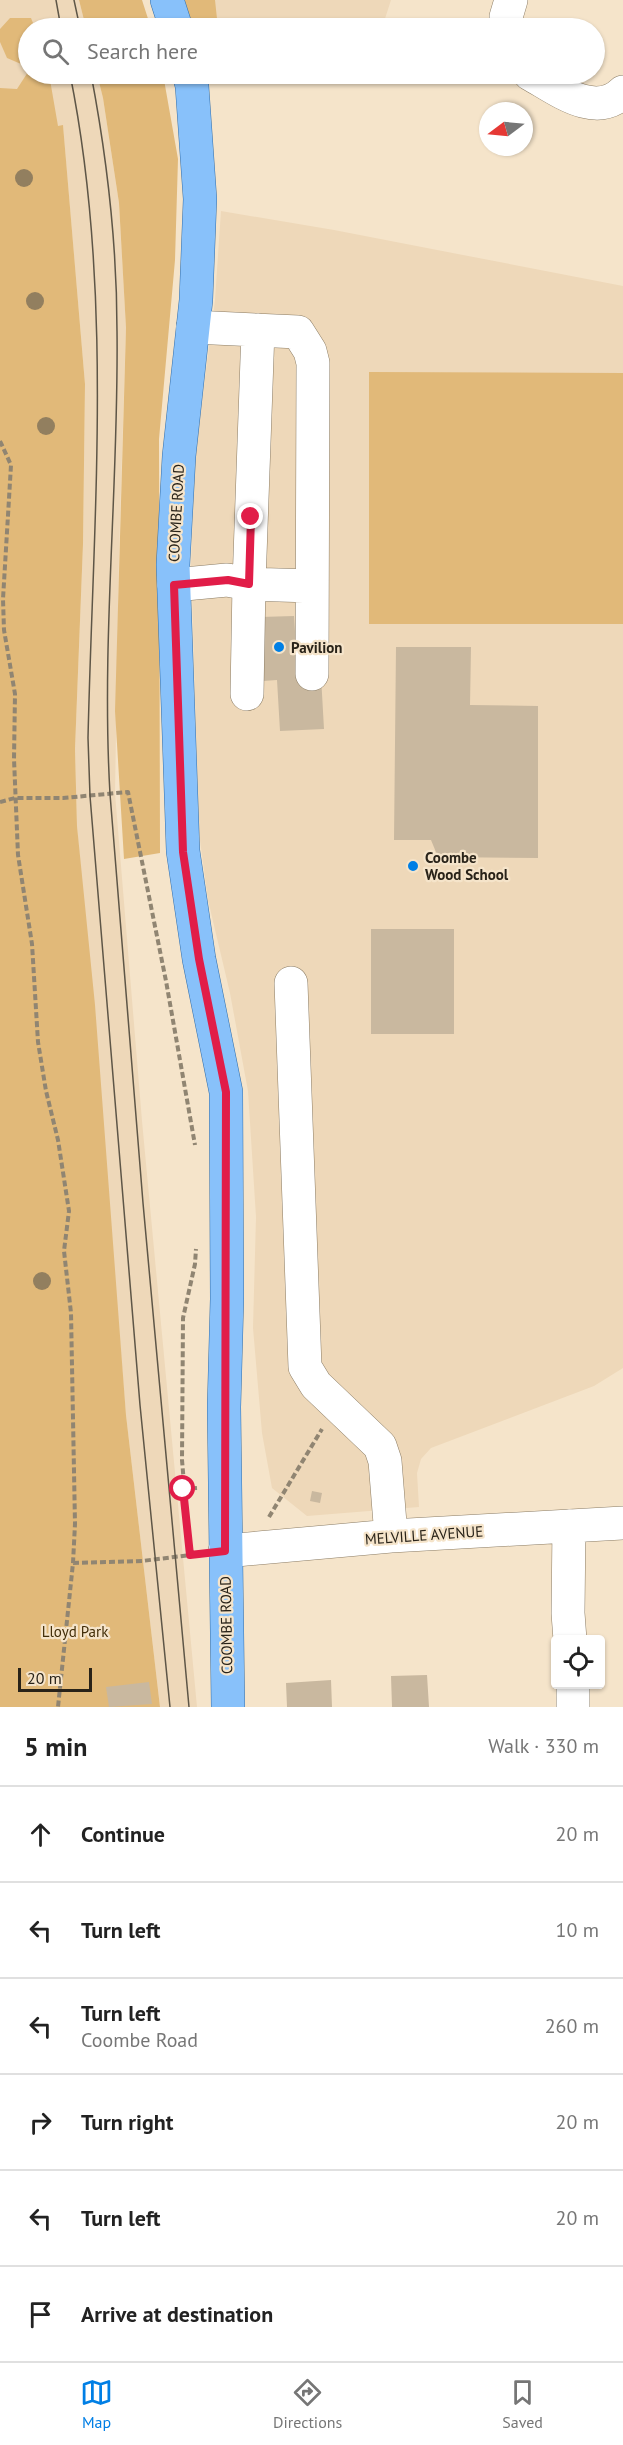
<!DOCTYPE html>
<html lang="en">
<head>
<meta charset="utf-8">
<style>
  :root { --surface:#fff; --page:#f6f6f6; --text:#222; --muted:#767676; --line:#e0e0e0; --accent:#007fe5 }
  body { margin:0; font-family:"PT Sans",sans-serif; background:var(--page); color:var(--text) }
  .controls { position:absolute; right:18px; bottom:18px; display:grid; overflow:hidden; border-radius:6px; box-shadow:0 2px 4px #0004 }
  .controls button { width:54px; height:54px; display:grid; place-items:center; padding:0; border:0; border-bottom:2px solid var(--line); background:var(--surface); color:var(--text); font:30px sans-serif }
  .compass { position:absolute; left:479px; top:102px; width:54px; height:54px; border-radius:50%; background:var(--surface); box-shadow:0 2px 4px #0004; rotate:254deg }
  .scale { position:absolute; left:18px; bottom:15px; width:74px; box-sizing:border-box; padding-left:6px; border:3px solid #292319; border-top:0; font-size:16px; line-height:21px; white-space:nowrap; color:#292319; -webkit-text-stroke:4px #f5e4ca; paint-order:stroke }
  .stop { position:absolute; width:18px; height:18px; margin:-14px; border:4px solid #e11d48; border-radius:50%; background:#fff }
  .stop.end { background:#e11d48; border-color:#fff; box-shadow:0 2px 6px #0008 }
  .list { margin:0; padding:0; list-style:none }
  h2 { display:flex; justify-content:space-between; align-items:center; height:78px; margin:0; padding:0 24px; font-size:26px }
  h2 small { font-size:20px; font-weight:400; color:var(--muted) }
  .list li { display:grid; grid-template-columns:39px 1fr auto; gap:18px; align-items:center; box-sizing:border-box; height:96px; padding:0 24px; border-top:2px solid var(--line) }
  .list b { display:block; font-size:22px; white-space:nowrap }
  .list p { margin:0; font-size:20px; white-space:nowrap; color:var(--muted) }
  .list em { font-size:20px; font-style:normal; color:var(--muted) }
  .icon { flex:none; width:33px; height:33px; fill:none; stroke:currentColor; stroke-width:2; stroke-linecap:round; stroke-linejoin:round }
  .map { position:relative; flex:none; width:623px; height:1707px; overflow:hidden }
  .search { position:absolute; background:var(--surface); box-shadow:0 2px 4px #0004; left:18px; right:18px; top:18px; height:66px; display:flex; align-items:center; gap:15px; box-sizing:border-box; padding:0 21px; border-radius:33px; color:var(--muted); font-size:22px }
  .sheet { height:654px; background:var(--surface) }
  nav { display:flex; justify-content:space-around; align-items:center; box-sizing:border-box; height:84px; border-top:2px solid var(--line); background:var(--surface); font-size:16px; color:var(--muted) }
  nav a { display:grid; justify-items:center; gap:3px }
  nav .on { color:var(--accent) }
  .map>svg:first-child { display:block }
  .built { fill:#eed8b9 }
  .green { fill:#e1b979 }
  .building { fill:#c9b89f }
  .lines { fill:none; stroke-linecap:round; stroke-linejoin:round }
  .minor-casing { stroke:#8b7c64; stroke-width:34 }
  .major-casing { stroke:#336ea9; stroke-width:34 }
  .path { stroke:#908572; stroke-width:4; stroke-dasharray:6 3; stroke-linecap:butt }
  .minor { stroke:#fff; stroke-width:33 }
  .major { stroke:#88c1fa; stroke-width:33 }
  .tram { stroke:#5e5647; stroke-width:1.5 }
  .tree { fill:#927f5f }
  .route { stroke:#e11d48; stroke-width:8 }
  .poi-dot { fill:#007fe5; stroke:#f5e4ca; stroke-width:2 }
  .labels { text-anchor:middle; dominant-baseline:central; stroke-width:4.5; stroke-linejoin:round; paint-order:stroke }
  .street-label { font-size:15px; fill:#292319; stroke:#f5e4ca }
  .poi-label { font-size:15px; font-weight:bold; fill:#292319; stroke:#f5e4ca; text-anchor:start }
  .park-label { font-size:15px; fill:#412d08; stroke:#f5e4ca }
</style>
</head>
<body>
<div class="map">
<svg width="623" height="1707" viewBox="0 0 623 1707">
  <rect width="100%" height="100%" fill="#f5e4ca"/>
  <path class="built" d="M0,0H79L86,28H28V74H97L103,98L119,203L126,328L119,555L115,793L142,1121L197,1707H160L126,1415L77,826L75,749L83,544L85,384L63,126L0,136Z
    M184,0H391L382,28H194Z
    M221,211L334,230L623,286V1368L594,1386L431,1448L421,1459L417,1473L419,1507L307,1516L272,1488L262,1433L253,1328L256,1217L248,1091L230,993L208,900L199,833L191,563L195,456L215,300Z"/>
  <path class="green" d="M79,0H142L151,28H86Z
    M182,0H215L218,28H191Z
    M10,18H31L35,28H28V67L7,58L0,42V29Z
    M28,72L49,74L58,126L63,125L85,384L83,544L75,749L77,826L95,1005L126,1415L160,1707H0V88L17,89Z
    M97,74H163L178,159L175,260L159,439L160,853L124,859L115,711L126,328L119,203L103,98Z
    M369,372L623,373V624H369Z"/>
  <path class="building" d="M294,616L298,677L321,676L324,729L280,731L277,680L263,681L260,617Z
    M396,647H471L470,705L538,706V858L438,857L431,840H394Z
    M371,929H454V1034H371Z
    M312,1491L322,1493L320,1503L310,1501Z
    M427,1675L429,1707H392L391,1676Z
    M331,1680L332,1707H287L286,1683Z
    M149,1682L152,1704L109,1707L106,1687Z"/>
  <g class="lines">
    <defs>
      <path id="minor" d="M506,28V17L511,0
        M530,74C556,88 595,120 623,92
        M193,327L298,332L310,351L313,363L312,674
        M174,585L227,580L249,584L258,330
        M247,694L249,584L312,586
        M291,983L305,1367L316,1385L380,1446L385,1461L391,1536
        M569,1526L568,1613L570,1640
        M225,1551L391,1536L623,1523
        M573,1707V1684"/>
      <path id="major" d="M167,0L176,28
        M189,74L192,86L200,199L196,300L179,456L173,565L183,851L199,959L226,1092L227,1299L224,1407L228,1707"/>
    </defs>
    <use href="#minor" class="minor-casing"/>
    <use href="#major" class="major-casing"/>
    <path class="path" d="M0,441L11,465L3,599L4,630L15,694L14,759L18,855L32,944L38,1042L46,1091L58,1140L69,1211L64,1251L71,1313L75,1524L73,1563L58,1707
      M0,802L15,798H63L128,792L166,981L195,1145
      M183,1489L197,1488
      M269,1517L322,1429
      M190,1555L182,1460L183,1318L195,1264L196,1249
      M73,1563L142,1561L198,1554"/>
    <use href="#minor" class="minor"/>
    <use href="#major" class="major"/>
    <path class="tram" d="M56,0L61,28
      M74,0L80,28
      M70,74C114,292 93,517 88,738L90,796L140,1405L170,1707
      M91,74C107,158 117,245 117,331C119,485 101,639 110,794L143,1203L189,1707"/>
  </g>
  <g class="tree">
    <circle cx="24" cy="178" r="9"/>
    <circle cx="35" cy="301" r="9"/>
    <circle cx="46" cy="426" r="9"/>
    <circle cx="42" cy="1281" r="9"/>
  </g>
  <g class="lines">
    <path class="route" d="M183,1489L190,1555L225,1551L226,1092L199,959L183,852L174,585L228,580L249,584L251,517"/>
  </g>
  <g class="poi-dot">
    <circle cx="279" cy="647" r="6"/>
    <circle cx="413" cy="866" r="6"/>
  </g>
  <g class="labels">
    <g class="street-label">
      <text transform="translate(176 513) rotate(-87)">COOMBE ROAD</text>
      <text transform="translate(424 1535) rotate(-4)">MELVILLE AVENUE</text>
      <text transform="translate(226 1625) rotate(-91)">COOMBE ROAD</text>
    </g>
    <g class="poi-label">
      <text x="291" y="647">Pavilion</text>
      <text x="425" y="857">Coombe<tspan x="425" dy="17">Wood School</tspan></text>
    </g>
    <g class="park-label">
      <text x="75" y="1631">Lloyd Park</text>
    </g>
  </g>
</svg>
<div class="controls">
<button><svg class="icon" aria-label="locate" viewBox="0 0 24 24"><circle cx="12" cy="12" r="6"/><path d="M12 2v4M12 18v4M2 12h4M18 12h4"/></svg></button>
</div>
<svg class="compass" viewBox="-18 -18 36 36"><path d="M0-13l5 13h-10z" fill="#e53935"/><path d="M0 13l5-13h-10z" fill="#767676"/></svg>
<div class="scale">20 m</div>
<div class="stop" style="left:183px;top:1489px"></div>
<div class="stop end" style="left:251px;top:517px"></div>
<div class="search"><svg class="icon" aria-label="search" viewBox="0 0 24 24"><circle cx="10" cy="10" r="6"/><path d="M15 15l6 6"/></svg>Search here</div>
</div>
<section class="sheet">
<h2>5 min<small>Walk · 330 m</small></h2>
<ul class="list">
<li><svg class="icon" aria-label="ahead" viewBox="0 0 24 24"><path d="M12 20V5M6 11l6-6 6 6"/></svg><div><b>Continue</b></div><em>20 m</em></li>
<li><svg class="icon" aria-label="left" viewBox="0 0 24 24"><path d="M17 20v-9H6M10 6l-5 5 5 5"/></svg><div><b>Turn left</b></div><em>10 m</em></li>
<li><svg class="icon" aria-label="left" viewBox="0 0 24 24"><path d="M17 20v-9H6M10 6l-5 5 5 5"/></svg><div><b>Turn left</b><p>Coombe Road</p></div><em>260 m</em></li>
<li><svg class="icon" aria-label="right" viewBox="0 0 24 24"><path d="M7 20v-9h11M14 6l5 5-5 5"/></svg><div><b>Turn right</b></div><em>20 m</em></li>
<li><svg class="icon" aria-label="left" viewBox="0 0 24 24"><path d="M17 20v-9H6M10 6l-5 5 5 5"/></svg><div><b>Turn left</b></div><em>20 m</em></li>
<li><svg class="icon" aria-label="arrive" viewBox="0 0 24 24"><path d="M6 21V4h12l-3 4 3 4H6"/></svg><div><b>Arrive at destination</b></div></li>
</ul>
</section>
<nav>
<a class="on"><svg class="icon" aria-label="map" viewBox="0 0 24 24"><path d="M3 6l6-2 6 2 6-2v14l-6 2-6-2-6 2zM9 4v14M15 6v14"/></svg>Map</a>
<a><svg class="icon" aria-label="directions" viewBox="0 0 24 24"><path d="M12 3l9 9-9 9-9-9zM9 14v-3h6M13 9l2 2-2 2"/></svg>Directions</a>
<a><svg class="icon" aria-label="saved" viewBox="0 0 24 24"><path d="M7 4h10v16l-5-4-5 4z"/></svg>Saved</a>
</nav>
</body>
</html>
